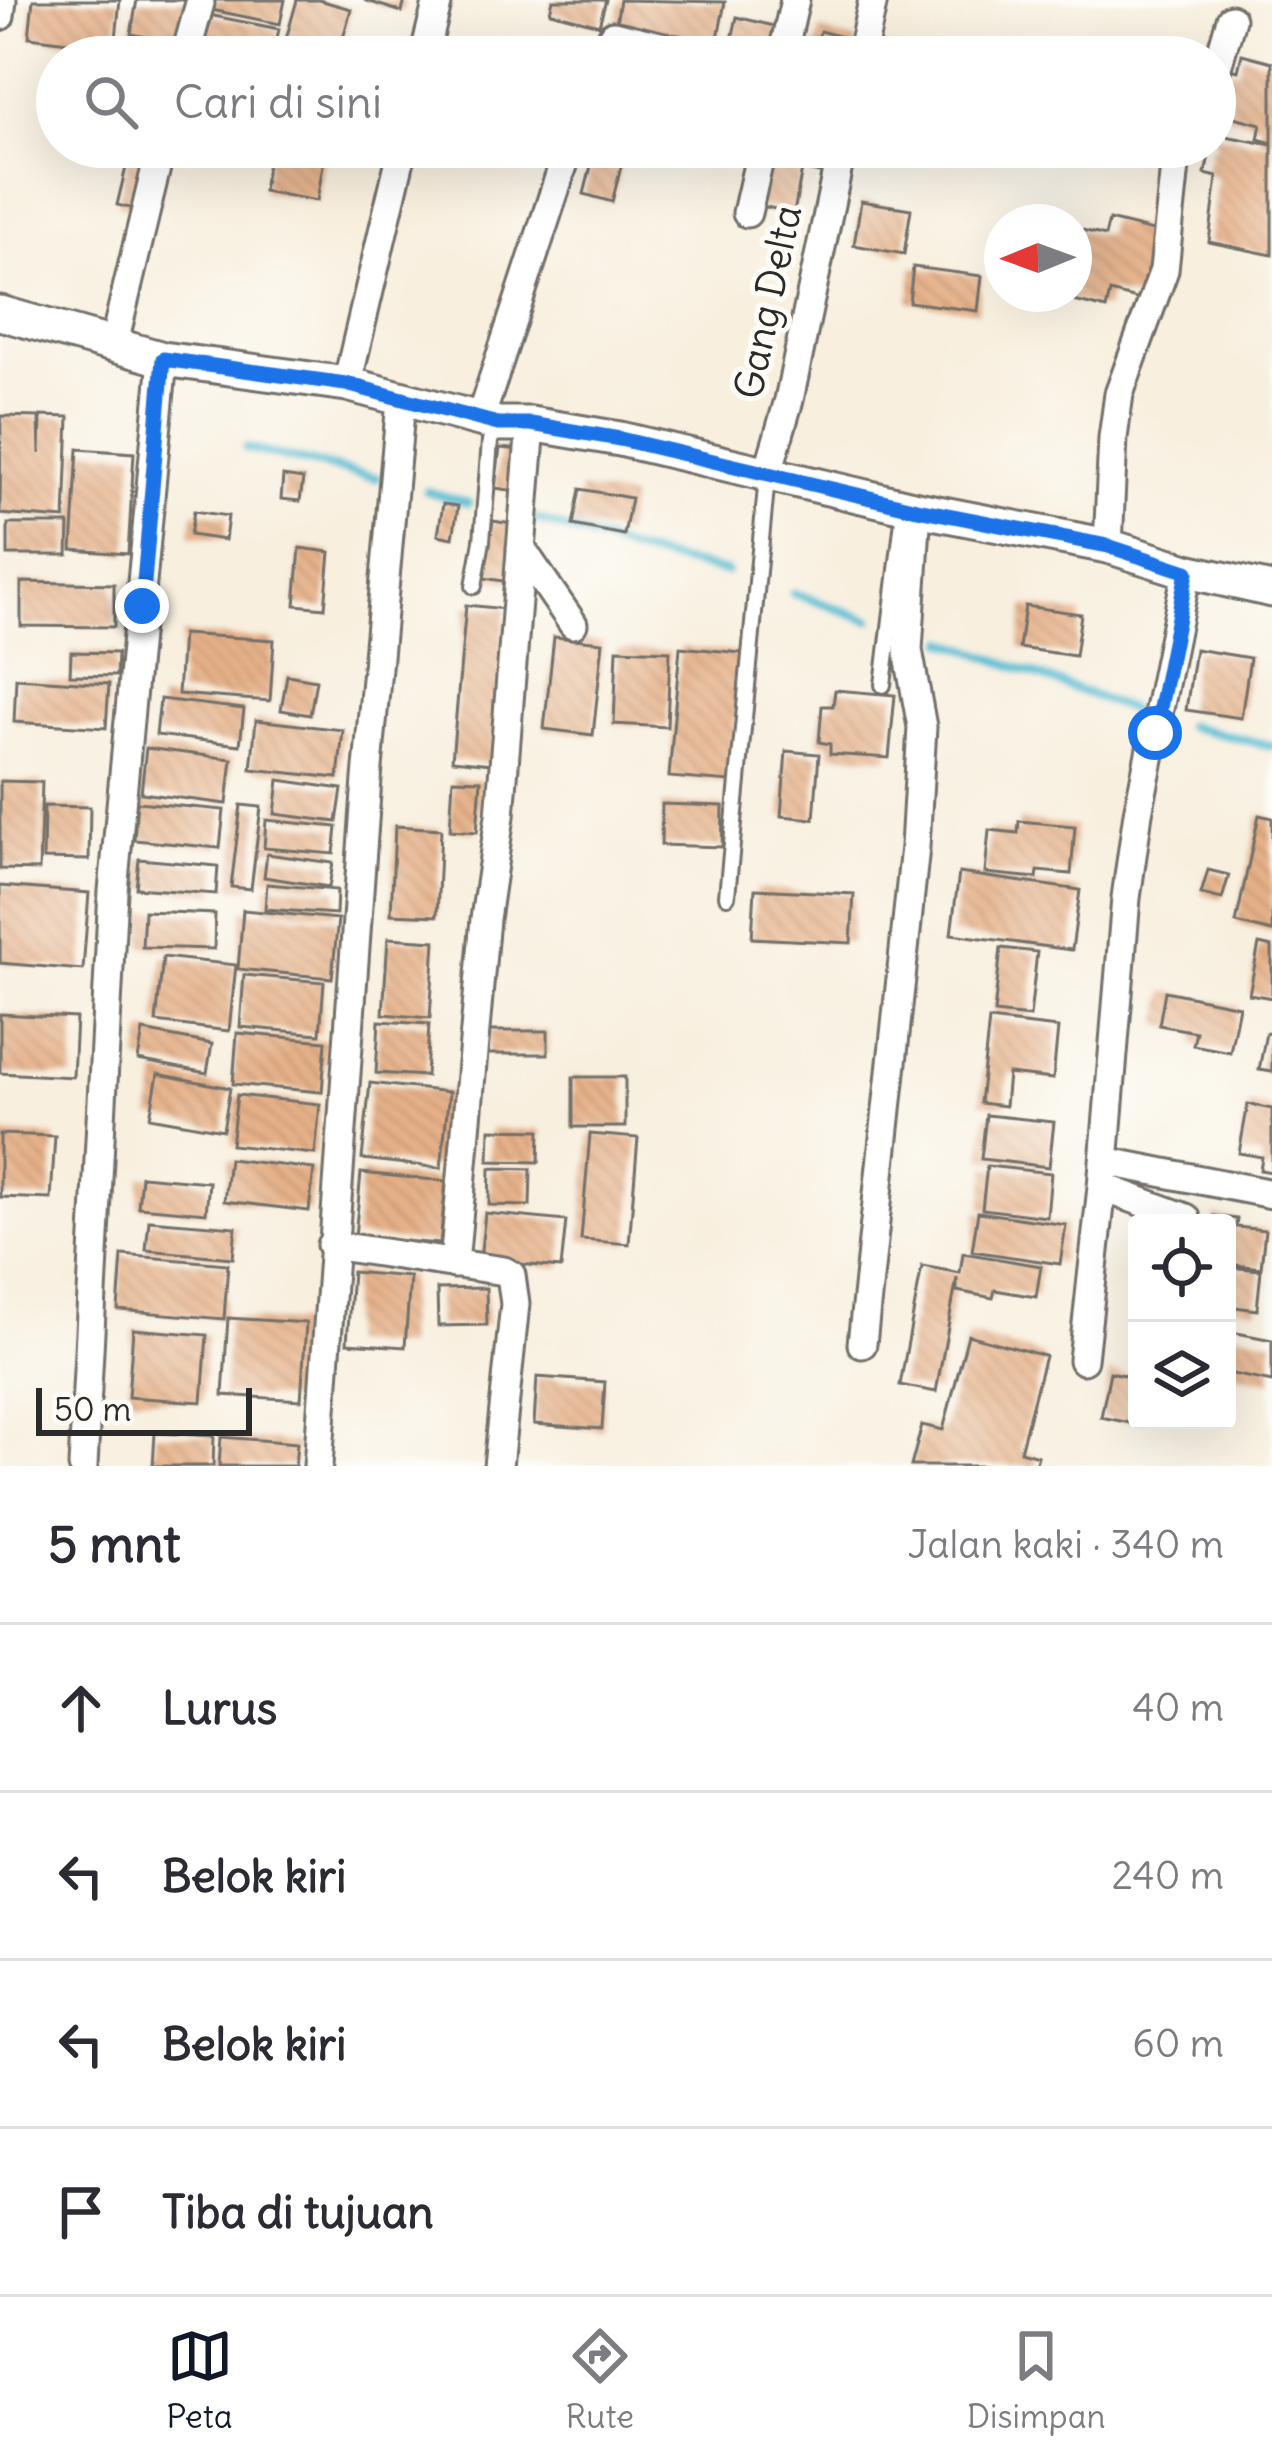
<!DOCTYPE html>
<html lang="id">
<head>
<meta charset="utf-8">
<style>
  :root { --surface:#fff; --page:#f7f7f7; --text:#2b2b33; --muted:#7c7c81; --line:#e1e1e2; --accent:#111827 }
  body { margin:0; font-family:Delius,sans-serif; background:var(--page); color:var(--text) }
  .controls { position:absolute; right:36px; bottom:36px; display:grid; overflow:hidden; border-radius:12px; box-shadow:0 12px 48px #0002 }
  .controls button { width:108px; height:108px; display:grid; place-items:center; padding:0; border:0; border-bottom:3px solid var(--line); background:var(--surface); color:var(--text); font:60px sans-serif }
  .compass { position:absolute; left:984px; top:204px; width:108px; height:108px; border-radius:50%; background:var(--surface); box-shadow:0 12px 48px #0002; rotate:269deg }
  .scale { position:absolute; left:36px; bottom:30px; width:216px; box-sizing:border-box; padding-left:12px; border:6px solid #2b2b2b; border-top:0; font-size:33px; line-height:42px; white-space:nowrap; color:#2b2b2b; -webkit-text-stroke:9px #fdfcf7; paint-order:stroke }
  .stop { position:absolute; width:36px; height:36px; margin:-27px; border:9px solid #1a73e8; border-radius:50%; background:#fff }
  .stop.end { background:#1a73e8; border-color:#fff; box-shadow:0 3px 12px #0008 }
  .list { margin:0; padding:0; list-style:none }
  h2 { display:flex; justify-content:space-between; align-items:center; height:156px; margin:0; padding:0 48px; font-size:51px }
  h2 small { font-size:39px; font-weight:400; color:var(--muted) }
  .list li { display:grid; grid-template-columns:78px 1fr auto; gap:36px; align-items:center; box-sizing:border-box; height:168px; padding:0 48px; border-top:3px solid var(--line) }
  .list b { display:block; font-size:45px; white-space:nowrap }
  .list em { font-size:39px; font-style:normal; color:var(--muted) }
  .icon { flex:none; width:66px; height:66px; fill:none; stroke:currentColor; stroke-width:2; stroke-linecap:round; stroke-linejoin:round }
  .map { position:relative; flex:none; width:1272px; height:1466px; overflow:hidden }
  .search { position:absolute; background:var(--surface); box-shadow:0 12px 48px #0002; left:36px; right:36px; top:36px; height:132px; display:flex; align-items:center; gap:30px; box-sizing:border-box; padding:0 42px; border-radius:66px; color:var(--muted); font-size:45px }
  .sheet { height:828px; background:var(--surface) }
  nav { display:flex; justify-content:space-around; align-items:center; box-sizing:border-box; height:168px; border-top:3px solid var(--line); background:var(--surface); font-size:33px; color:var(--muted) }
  nav a { display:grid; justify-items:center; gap:6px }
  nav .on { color:var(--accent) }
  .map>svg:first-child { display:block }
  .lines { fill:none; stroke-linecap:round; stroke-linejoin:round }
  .stream { stroke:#54bcd2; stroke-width:9 }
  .building { fill:url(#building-back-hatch) }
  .service-casing { stroke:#73706a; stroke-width:20 }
  .minor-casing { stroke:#73706a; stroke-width:33 }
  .tertiary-casing { stroke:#73706a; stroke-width:39 }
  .service { stroke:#fff; stroke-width:14 }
  .minor { stroke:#fff; stroke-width:27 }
  .tertiary { stroke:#fff; stroke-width:33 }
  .route { stroke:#1a73e8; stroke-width:15 }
  .labels { text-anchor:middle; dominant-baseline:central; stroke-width:10; stroke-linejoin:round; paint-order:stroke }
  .street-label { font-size:39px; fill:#2b2b2b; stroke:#fdfcf7 }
</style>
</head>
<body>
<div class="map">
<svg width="1272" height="1466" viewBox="0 0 1272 1466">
  <defs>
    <pattern id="building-back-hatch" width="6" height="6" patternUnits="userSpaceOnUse" patternTransform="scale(3)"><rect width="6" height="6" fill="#e6b188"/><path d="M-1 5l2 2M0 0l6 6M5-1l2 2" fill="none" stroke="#c59876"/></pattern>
  </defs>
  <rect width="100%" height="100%" fill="#fdfcf7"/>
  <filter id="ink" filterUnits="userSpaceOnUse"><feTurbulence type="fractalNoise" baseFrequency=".00833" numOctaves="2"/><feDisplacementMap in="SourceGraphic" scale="24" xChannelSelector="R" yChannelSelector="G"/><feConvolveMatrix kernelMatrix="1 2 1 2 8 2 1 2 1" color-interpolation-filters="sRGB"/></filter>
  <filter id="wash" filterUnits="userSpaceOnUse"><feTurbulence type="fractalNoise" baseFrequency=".004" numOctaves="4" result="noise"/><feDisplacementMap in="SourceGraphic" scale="48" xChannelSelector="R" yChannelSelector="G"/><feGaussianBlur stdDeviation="2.7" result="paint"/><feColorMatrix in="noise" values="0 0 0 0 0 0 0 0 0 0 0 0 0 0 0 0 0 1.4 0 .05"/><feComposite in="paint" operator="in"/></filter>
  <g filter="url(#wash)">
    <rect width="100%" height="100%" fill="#f8efde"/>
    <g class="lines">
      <path class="stream" d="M246,448L377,478
        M427,491L468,503
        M536,519L636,552L726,572
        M793,593L870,620
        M946,641L1131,710
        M1187,726L1272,746"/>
    </g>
    <g id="blocks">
      <path class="building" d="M33,0H120L115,48L29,37Z
        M137,0H191L183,44L131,34Z
        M214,0H285L280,24L212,10Z
        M297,0H319L351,9L338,57H281Z
        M364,0H405L402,12Z
        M553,0H606L599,25L550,12Z
        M620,0L725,2L716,48L615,28Z
        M209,15L279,29L273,57H200Z
        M737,17L782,28L775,57H728Z
        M820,31L857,41L852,57H792L797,40L816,46Z
        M127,47L166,55V57H125Z
        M1242,54L1272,62V143L1258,139L1261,124L1226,115L1231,97L1224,96L1230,69L1238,71Z
        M1215,134L1272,145V255L1209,242L1217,177L1205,174L1211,147H1215Z
        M131,147L157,150L142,211L117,205Z
        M270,147H326L317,201L263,191Z
        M596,147H626L612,202L584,194Z
        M708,147H752L749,161L707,152Z
        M769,147H824L819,173L802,169L794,213L757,205Z
        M861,201L911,209L904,254L854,245Z
        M1109,220L1165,234L1148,302L1110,292L1106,309L1054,296L1074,294L1075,228L1105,236Z
        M913,267L982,276L978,311L909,302Z
        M1,416L39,417L40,454L41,416L69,417L65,519L0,514Z
        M500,448L521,450L516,491L495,488Z
        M78,449L134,453L128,554L72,550Z
        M283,476L303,479L300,501L281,499Z
        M580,489L631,498L624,535L573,525Z
        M443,504L458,506L453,538L438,535Z
        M194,511L228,516L225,540L190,535Z
        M493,521L518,525L509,582L484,578Z
        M8,524H69L68,555H8Z
        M300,548L330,552L325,608L295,605Z
        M21,582L114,584V627L21,626Z
        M466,605L506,609L492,764L452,760Z
        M1025,606L1081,614L1075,656L1019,648Z
        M182,634L274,640L270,701L178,694Z
        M554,637L603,642L593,735L544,729Z
        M680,647L742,653L730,782L669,777Z
        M617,649L670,651L667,727L614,724Z
        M1195,649L1250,658L1241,718L1186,710Z
        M71,652L117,653L116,676L70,675Z
        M287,675L316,680L310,715L281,710Z
        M16,678L109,684L106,728L14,722Z
        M835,690L895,695L889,758L830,754V744L819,742L822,706H833Z
        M160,699L244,709L240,745L156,735Z
        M256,720L343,730L338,778L251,769Z
        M146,748L232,759L227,804L141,793Z
        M786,751L819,754L814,819L781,816Z
        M453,779L481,780L477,832L450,830Z
        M279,780L342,789L337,822L275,814Z
        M0,781L42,782L39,870L0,869Z
        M137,802L224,810L220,848L134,840Z
        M662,804L723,806L722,847L661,845Z
        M241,805L261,807L251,889L231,887Z
        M44,806L90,807L89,860L43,859Z
        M1259,815L1272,818V932L1236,923Z
        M266,820L337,827L334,854L264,848Z
        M1019,821L1075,826L1071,874L1038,871L1037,878L985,873L989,830L1018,833Z
        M395,826L441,829L437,916L391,914Z
        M267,854L333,863L329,887L264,877Z
        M139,859L218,866L216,894L136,888Z
        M1208,870L1229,875L1222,899L1201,894Z
        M959,873L1080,890L1072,950L951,934Z
        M267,884L337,890L336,914L265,909Z
        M0,886L89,893L83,970L0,963Z
        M755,889L854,894L851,943L752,938Z
        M243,910L338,919L332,978L238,969Z
        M144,911L215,914L214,949L142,947Z
        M388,938L435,941L430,1018L383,1014Z
        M1259,944L1272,947V998L1249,994Z
        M1001,948L1037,952L1030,1017L994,1013Z
        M163,957L236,965L229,1031L156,1022Z
        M244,975L324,982L320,1034L240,1027Z
        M1165,991L1239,1006L1230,1052L1193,1045L1196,1032L1159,1025Z
        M0,1014L76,1018L73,1077L0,1073Z
        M989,1020L1058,1028L1053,1079L1008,1074L1005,1106L980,1103Z
        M379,1021L429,1024L426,1076L376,1073Z
        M143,1031L212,1044L207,1073L138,1060Z
        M489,1031H548V1054H488Z
        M237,1033L326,1041L322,1092L233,1084Z
        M1266,1033L1272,1034V1072L1259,1070Z
        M158,1074L230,1088L223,1130L150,1117Z
        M573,1077H625V1127H573Z
        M370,1083L449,1092L441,1168L362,1159Z
        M237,1095L320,1104L315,1154L231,1145Z
        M1248,1104L1272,1109V1172L1260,1170L1262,1157L1239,1153Z
        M986,1115L1054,1122L1049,1167L981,1159Z
        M490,1129L540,1130L539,1162L489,1161Z
        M0,1134L55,1136L51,1199L0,1197Z
        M590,1134L638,1138L629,1244L581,1240Z
        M229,1159L314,1169L309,1211L224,1201Z
        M987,1166L1051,1173L1047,1217L982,1209Z
        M490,1168L531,1169L530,1206L489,1205Z
        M361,1173L446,1181L440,1244L355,1237Z
        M141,1176L209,1182L206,1213L138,1207Z
        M978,1212L1066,1225L1060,1264L972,1251Z
        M485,1213L566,1221L561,1268L480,1260Z
        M1214,1216L1237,1219L1236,1227L1265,1230L1261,1268L1227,1264V1223H1213Z
        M149,1220L236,1227L233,1258L146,1250Z
        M963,1253L1041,1266L1036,1297L995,1290L993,1298L957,1291V1278L936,1392L900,1385L922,1266L960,1273Z
        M122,1255L228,1264L224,1319L118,1310Z
        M1227,1267L1261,1270L1257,1310L1227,1306Z
        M352,1272L410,1277L405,1347L347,1343Z
        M486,1288L487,1325L438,1326L437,1289Z
        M228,1318L306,1323L301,1400L223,1395Z
        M133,1329L207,1335L202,1402L128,1397Z
        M1227,1331L1272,1340V1382L1227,1373Z
        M968,1335L1045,1356L1020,1451L1038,1456L1035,1466H911L922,1425L943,1430Z
        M1110,1372L1137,1378L1130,1423L1101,1417Z
        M537,1377L605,1382L602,1429L534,1424Z
        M155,1433L214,1436L213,1466H153Z
        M221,1437L297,1443L295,1466H219Z"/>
    </g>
  </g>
  <g filter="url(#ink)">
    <use href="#blocks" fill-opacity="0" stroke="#73706a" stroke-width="3"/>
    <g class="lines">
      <defs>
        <path id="service" d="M474,586L482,541L490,441L497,426
          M883,685L904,512
          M727,896L767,477"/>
        <path id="minor" d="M0,16L2,0
          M185,57L200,3
          M424,57L438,0
          M600,57L613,35L702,56
          M782,57L795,0
          M861,57L873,0
          M1215,74L1231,19
          M747,213L762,147
          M114,343L161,147
          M347,384L403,147
          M480,419L569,147
          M768,472L789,400L842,147
          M1108,546L1113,438L1119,394L1164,270L1177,147
          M521,548L573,624
          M1104,1161L1272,1194
          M1102,1187L1186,1218
          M331,1245L504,1271L511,1275L515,1304L498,1466
          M454,1264L485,919L500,816L531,424
          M862,1344L915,847L922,727L908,650L917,509
          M1083,1360L1102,1187L1126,898L1138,813L1187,571
          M83,1466L113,891L163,359
          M318,1466L367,779L401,401"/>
        <path id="tertiary" d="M0,313L163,359L347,384L498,424H531L620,439L917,509L1108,546L1187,571L1272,590"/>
      </defs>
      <use href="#service" class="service-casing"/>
      <use href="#minor" class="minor-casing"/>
      <use href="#tertiary" class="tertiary-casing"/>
      <use href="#service" class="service"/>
      <use href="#minor" class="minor"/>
      <use href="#tertiary" class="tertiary"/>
    </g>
  </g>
  <g class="lines" filter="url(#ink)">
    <path class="route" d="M142,606L163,359L346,384L498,424H531L620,439L917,509L1108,546L1187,572L1155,733"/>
  </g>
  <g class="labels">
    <g class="street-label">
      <text transform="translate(768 302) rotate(-78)">Gang Delta</text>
    </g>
  </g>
</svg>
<div class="controls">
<button><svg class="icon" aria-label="locate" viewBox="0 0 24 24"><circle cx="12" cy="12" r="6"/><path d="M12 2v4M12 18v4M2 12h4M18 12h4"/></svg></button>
<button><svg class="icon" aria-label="layers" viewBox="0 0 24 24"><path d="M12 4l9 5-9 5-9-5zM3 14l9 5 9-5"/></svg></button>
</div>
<svg class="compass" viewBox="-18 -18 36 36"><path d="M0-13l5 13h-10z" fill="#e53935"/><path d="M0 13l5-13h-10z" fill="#7c7c81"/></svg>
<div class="scale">50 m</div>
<div class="stop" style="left:1155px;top:733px"></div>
<div class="stop end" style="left:142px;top:606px"></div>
<div class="search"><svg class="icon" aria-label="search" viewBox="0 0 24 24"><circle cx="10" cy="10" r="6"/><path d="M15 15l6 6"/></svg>Cari di sini</div>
</div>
<section class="sheet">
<h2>5 mnt<small>Jalan kaki · 340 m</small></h2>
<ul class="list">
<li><svg class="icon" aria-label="ahead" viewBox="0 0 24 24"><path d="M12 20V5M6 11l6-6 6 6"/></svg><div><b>Lurus</b></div><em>40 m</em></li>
<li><svg class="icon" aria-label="left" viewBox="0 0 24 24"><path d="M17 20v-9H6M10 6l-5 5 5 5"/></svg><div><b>Belok kiri</b></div><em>240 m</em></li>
<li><svg class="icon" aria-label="left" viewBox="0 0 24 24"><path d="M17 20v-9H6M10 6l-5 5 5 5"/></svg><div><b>Belok kiri</b></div><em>60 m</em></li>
<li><svg class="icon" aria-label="arrive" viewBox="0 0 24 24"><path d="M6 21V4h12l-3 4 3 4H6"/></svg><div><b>Tiba di tujuan</b></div></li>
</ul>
</section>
<nav>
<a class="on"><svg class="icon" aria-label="map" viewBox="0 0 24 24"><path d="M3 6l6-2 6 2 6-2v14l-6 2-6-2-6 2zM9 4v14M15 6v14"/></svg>Peta</a>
<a><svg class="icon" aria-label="directions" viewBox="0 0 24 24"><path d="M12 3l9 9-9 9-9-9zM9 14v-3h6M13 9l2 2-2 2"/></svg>Rute</a>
<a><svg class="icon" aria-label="saved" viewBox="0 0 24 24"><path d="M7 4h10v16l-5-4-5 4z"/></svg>Disimpan</a>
</nav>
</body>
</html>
